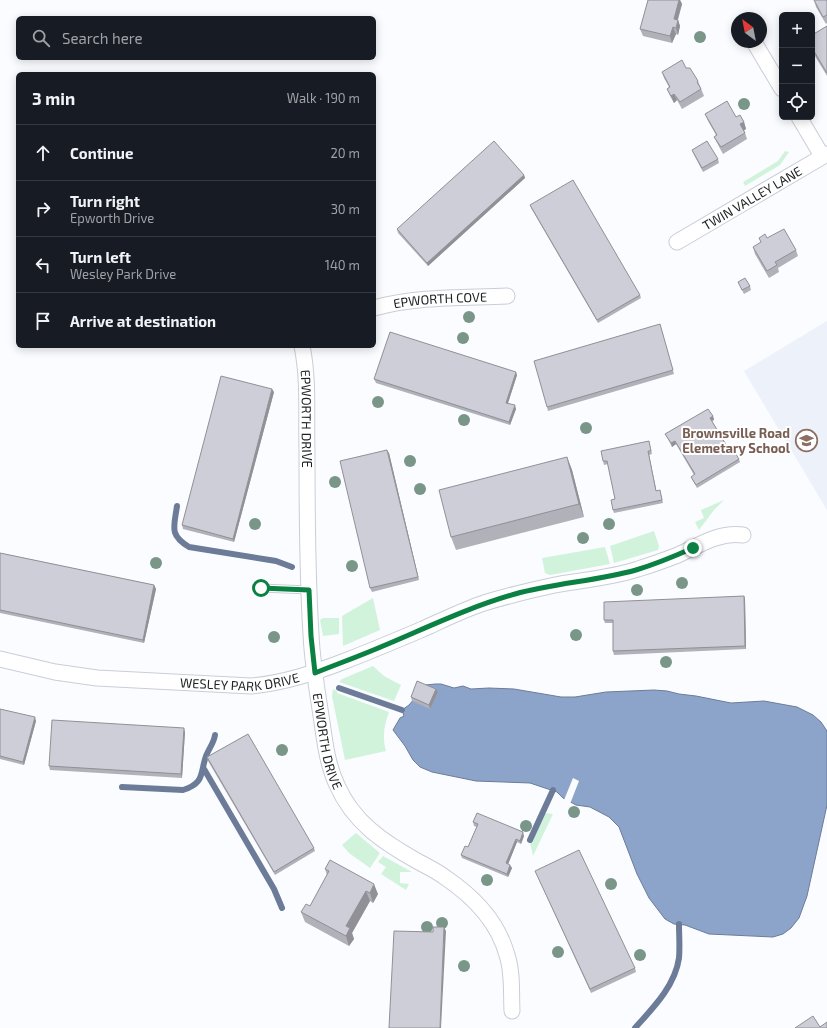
<!DOCTYPE html>
<html lang="en">
<head>
<meta charset="utf-8">
<style>
  :root { --surface:#171b24; --page:#242831; --text:#f1f3f6; --muted:#9ea1a6; --line:#363941 }
  body { margin:0; font-family:"Exo 2",sans-serif; background:var(--page); color:var(--text) }
  .controls { position:absolute; right:12px; top:12px; display:grid; overflow:hidden; border-radius:6px; box-shadow:0 2px 10px #0003 }
  .controls button { width:36px; height:36px; display:grid; place-items:center; padding:0; border:0; border-bottom:1px solid var(--line); background:var(--surface); color:var(--text); font:20px sans-serif }
  .compass { position:absolute; left:731px; top:12px; width:36px; height:36px; border-radius:50%; background:var(--surface); box-shadow:0 2px 10px #0003; rotate:328deg }
  .stop { position:absolute; width:12px; height:12px; margin:-9px; border:3px solid #0b8043; border-radius:50%; background:#fff }
  .stop.end { background:#0b8043; border-color:#fff; box-shadow:0 1px 4px #0008 }
  .list { margin:0; padding:0; list-style:none }
  h2 { display:flex; justify-content:space-between; align-items:center; height:52px; margin:0; padding:0 16px; font-size:17px }
  h2 small { font-size:13px; font-weight:400; color:var(--muted) }
  .list li { display:grid; grid-template-columns:26px 1fr auto; gap:12px; align-items:center; box-sizing:border-box; height:56px; padding:0 16px; border-top:1px solid var(--line) }
  .list b { display:block; font-size:15px; white-space:nowrap }
  .list p { margin:0; font-size:13px; white-space:nowrap; color:var(--muted) }
  .list em { font-size:13px; font-style:normal; color:var(--muted) }
  .icon { flex:none; width:22px; height:22px; fill:none; stroke:currentColor; stroke-width:2; stroke-linecap:round; stroke-linejoin:round }
  .map { position:relative; flex:none; width:827px; height:1028px; overflow:hidden }
  .search { position:absolute; background:var(--surface); box-shadow:0 2px 10px #0003; left:16px; top:16px; width:360px; height:44px; display:flex; align-items:center; gap:10px; box-sizing:border-box; padding:0 14px; border-radius:6px; color:var(--muted); font-size:15px }
  .panel { position:absolute; background:var(--surface); box-shadow:0 2px 10px #0003; left:16px; top:72px; width:360px; height:276px; border-radius:6px }
  .map>svg:first-child { display:block }
  .built { fill:#ecf1fa }
  .green { fill:#d1f3db }
  .water { fill:#8da4ca; stroke:#6c7c98 }
  .pier { fill:#fafcff }
  .lines { fill:none; stroke-linecap:round; stroke-linejoin:round }
  .stream { stroke:#6c7c98; stroke-width:6 }
  .lane-casing { stroke:#c9ced6; stroke-width:9 }
  .street-casing { stroke:#c9ced6; stroke-width:17 }
  .lane { stroke:#fff; stroke-width:7 }
  .street { stroke:#fff; stroke-width:15 }
  .tree { fill:#7a9688 }
  .wall { fill:#b0b1b9 }
  .shaded-wall { fill:#909096 }
  .building { fill:#cdced7; stroke:#909096 }
  .route { stroke:#0b8043; stroke-width:5 }
  .labels { text-anchor:middle; dominant-baseline:central; stroke-width:4; stroke-linejoin:round; paint-order:stroke }
  .street-label { font-size:13px; fill:#1e2023; stroke:#fff }
  .education-label { font-size:13px; font-weight:bold; fill:#785e54; stroke:#fff; text-anchor:end }
</style>
</head>
<body>
<div class="map">
<svg width="827" height="1028" viewBox="0 0 827 1028">
  <rect width="100%" height="100%" fill="#fafcff"/>
  <path class="built" d="M827,321V510L744,371Z"/>
  <path class="green" d="M785,151L789,152L780,165L745,186L743,182L778,161Z
    M724,500L714,510L699,530L695,522L704,518L701,510Z
    M654,531L659,546L658,550L614,563L610,546Z
    M605,547L610,564L550,575L545,573L542,558Z
    M373,598L380,630L343,646L342,616Z
    M323,618H339V634L323,636L320,620Z
    M373,666L384,676L401,685L394,701L339,682L342,679Z
    M333,689L337,691V693L389,712C384,726 382,737 386,751L345,760L332,696Z
    M545,813L553,814L533,856L530,842H532Z
    M356,833L380,853L370,868L349,853L342,845Z
    M383,856L412,872H400V883L409,884L406,890L381,874L386,867L378,862Z"/>
  <path class="water" d="M435,684H441L454,688L463,686L471,689L489,688L514,689L561,697H575L606,692L654,690L667,691L679,694L696,696L731,703L764,701L797,707L813,715L821,722L827,731V805L807,896L799,918L791,928L783,934L773,937L709,934L685,925L674,924L665,919L649,898L637,874L619,827L609,817L590,807L576,805L563,798L557,792L530,783L476,781L432,772L420,767L413,760L405,746L393,730L400,718L404,716L402,710L409,705L426,685Z"/>
  <path class="pier" d="M573,778L579,781L570,804L564,800Z"/>
  <g class="lines">
    <path class="stream" d="M177,506C174,527 169,535 189,547L276,561L292,567
      M339,688L402,710
      M204,769L274,889L282,908
      M122,787L183,790C205,783 200,773 206,756C209,748 214,743 215,735
      M530,840L553,790
      M635,1028C653,1008 675,986 679,958C680,947 679,935 679,924"/>
    <defs>
      <path id="lane" d="M261,588L309,590"/>
      <g id="street">
        <path d="M754,42L782,89"/>
        <path d="M799,117L822,156"/>
        <path id="s1" d="M677,242L827,154"/>
        <path id="s2" d="M374,308C418,296 462,298 507,296"/>
        <path id="s3" d="M302,346C309,380 306,416 307,451C307,512 307,573 311,634C312,659 316,684 320,709C324,734 326,762 337,785C353,822 383,842 417,861C426,866 437,871 446,878C474,897 498,922 507,955C513,973 511,993 512,1011"/>
        <path id="s4" d="M0,659L55,672L97,678L251,686C284,683 314,673 345,661C371,651 397,640 423,629C443,620 463,610 484,603C507,596 531,590 555,585C582,580 611,578 638,569C651,565 665,560 678,555C700,545 718,532 743,535"/>
      </g>
    </defs>
    <use href="#lane" class="lane-casing"/>
    <use href="#street" class="street-casing"/>
    <use href="#lane" class="lane"/>
    <use href="#street" class="street"/>
  </g>
  <g class="tree">
    <circle cx="700" cy="37" r="6"/>
    <circle cx="744" cy="104" r="6"/>
    <circle cx="469" cy="317" r="6"/>
    <circle cx="463" cy="338" r="6"/>
    <circle cx="378" cy="402" r="6"/>
    <circle cx="464" cy="420" r="6"/>
    <circle cx="586" cy="428" r="6"/>
    <circle cx="410" cy="461" r="6"/>
    <circle cx="335" cy="482" r="6"/>
    <circle cx="420" cy="489" r="6"/>
    <circle cx="255" cy="524" r="6"/>
    <circle cx="609" cy="524" r="6"/>
    <circle cx="583" cy="538" r="6"/>
    <circle cx="156" cy="563" r="6"/>
    <circle cx="352" cy="566" r="6"/>
    <circle cx="682" cy="583" r="6"/>
    <circle cx="637" cy="590" r="6"/>
    <circle cx="576" cy="635" r="6"/>
    <circle cx="274" cy="637" r="6"/>
    <circle cx="666" cy="662" r="6"/>
    <circle cx="282" cy="750" r="6"/>
    <circle cx="574" cy="812" r="6"/>
    <circle cx="526" cy="826" r="6"/>
    <circle cx="487" cy="880" r="6"/>
    <circle cx="611" cy="884" r="6"/>
    <circle cx="442" cy="923" r="6"/>
    <circle cx="427" cy="927" r="6"/>
    <circle cx="558" cy="952" r="6"/>
    <circle cx="640" cy="955" r="6"/>
    <circle cx="464" cy="966" r="6"/>
  </g>
  <path class="wall" d="M648,0H680L682,4L678,20L680,26L678,35L676,34L672,43L643,36L640,29Z
    M814,0H827V23L826,24L816,7Z
    M827,26V76L812,51V35Z
    M686,68L698,81L704,96L682,109L677,100L674,103L670,96L667,89L669,87L664,78L662,72Z
    M705,114L736,117L744,122L746,129L744,130L747,139L723,154L717,143L714,137L716,135L708,121Z
    M692,150L718,159L719,163L703,172L693,153Z
    M524,175L525,178L428,266L398,233L397,229Z
    M530,205L640,295L641,298L598,323L531,208Z
    M759,238H767L796,250L798,256L778,268L779,272L769,278L755,254L753,247L761,242Z
    M738,282L750,286L751,290L744,294Z
    M660,324L674,374L548,411L547,407Z
    M517,375L508,403L516,409L510,425L376,383L374,379Z
    M274,392L234,542L183,529L182,525Z
    M713,416L714,420L712,421L731,453L739,459L740,462L697,488L691,477L694,475L676,444L672,447L667,437L665,434Z
    M649,441L652,454L649,455L656,491L661,494L663,503L614,513L613,510L615,499L608,464L604,465L603,461Z
    M389,453L419,580L372,592L370,588Z
    M567,457L572,470L584,517L456,550L451,537Z
    M0,553L154,585L156,589L144,643L0,613Z
    M744,596L745,599L746,649L614,655L613,651V623H605L604,620Z
    M436,689L438,692L430,709L412,701L411,697Z
    M0,709L36,721L24,765L0,759Z
    M185,732L182,778L50,770L49,766Z
    M207,757L314,848L315,851L275,875L208,761Z
    M473,822L524,836L521,844L517,842L508,864L512,868L508,877L462,858L461,855L468,847L477,827L474,826Z
    M325,869L378,894L373,903L370,901L352,933L354,939L349,946L305,922L301,912L310,906L327,875Z
    M535,871L635,968L636,972L591,993Z"/>
  <path class="shaded-wall" d="M679,0H680L682,4L676,25L674,19Z
    M678,20L680,26L678,35L676,28Z
    M673,27L676,34L672,43L670,36Z
    M674,94L677,100L674,103L671,96Z
    M744,122L746,129L743,131L740,124Z
    M524,175L525,178L428,266L427,263Z
    M516,372L517,375L507,406L506,403Z
    M272,389L274,392L234,542L233,539Z
    M515,405L516,409L510,425L509,422Z
    M713,416L714,420L711,421L710,418Z
    M675,441L676,444L672,447L671,443Z
    M387,450L389,453L419,580L418,577Z
    M648,451L649,455L657,494L656,491Z
    M567,457L572,470L584,517L579,504Z
    M154,585L156,589L144,643L143,640Z
    M744,596L745,599L746,649L745,646Z
    M436,689L438,692L430,709L429,705Z
    M35,717L36,721L24,765L23,762Z
    M184,728L185,732L182,778L181,774Z
    M523,832L524,836L521,844L520,841Z
    M516,839L517,842L507,867L506,863Z
    M510,865L512,868L508,877L507,874Z
    M374,884L378,894L373,903L370,893Z
    M366,891L370,901L352,933L354,939L349,946L346,936V926Z
    M444,927L446,931L441,1028H440Z"/>
  <path class="building" d="M648,0H679L674,19L678,20L676,28L673,27L670,36L640,29Z
    M814,0H827V15L823,17Z
    M827,26V73L812,48V35Z
    M682,60L686,68H690L698,81L697,82L701,89L680,102L674,94L671,96L667,89L670,87L662,72Z
    M727,101L736,117L740,115L744,122L740,124L745,133L721,147L714,137L717,135L705,114Z
    M494,141L524,175L427,263L397,229Z
    M707,141L718,159L702,168L692,150Z
    M573,180L640,295L597,320L530,205Z
    M784,229L796,250L775,262L777,265L767,271L753,247L761,242L759,238L765,234L767,238Z
    M745,278L750,286L742,290L738,282Z
    M660,324L673,370L547,407L534,361Z
    M390,332L516,372L506,403L515,405L509,422L374,379Z
    M221,376L272,389L233,539L182,525Z
    M708,409L713,416L710,418L731,453L734,451L739,459L696,485L691,477L695,474L675,441L671,443L665,434Z
    M649,441L651,451H648L656,491L660,490L662,500L613,510L611,500L615,499L607,461H603L601,451Z
    M387,450L418,577L370,588L340,461Z
    M567,457L579,504L451,537L439,490Z
    M0,553L154,585L143,640L0,610Z
    M744,596L745,646L613,651V620H604V602Z
    M417,681L436,689L429,705L411,697Z
    M0,709L35,717L23,762L0,756Z
    M52,720L184,728L181,774L49,766Z
    M248,734L314,848L274,872L207,757Z
    M477,813L523,832L520,841L516,839L506,863L510,865L507,874L461,855L465,846L468,847L478,824L473,822Z
    M579,850L635,968L590,989L535,871Z
    M330,860L374,884L370,893L366,891L346,926L350,928L346,936L301,912L306,904L310,906L329,871L325,869Z
    M433,927H444L440,1028H389L394,931L433,932Z
    M813,1016L820,1027L827,1022V1028H795Z"/>
  <g class="lines">
    <path class="route" d="M261,588L309,590L311,636L315,673C337,664 360,656 383,646C426,628 469,607 515,594C555,583 597,581 636,570C656,564 675,556 693,548"/>
  </g>
  <defs>
    <symbol id="school-ring" viewBox="-11 -11 22 22"><circle r="9.5" fill="#fff" stroke="#8d6e63" stroke-width="1.5"/><path d="M0-5L7-2L0 1L-7-2ZM-4 1L0 2.5L4 1V4Q0 6-4 4Z" fill="#8d6e63"/></symbol>
  </defs>
  <g fill-rule="evenodd">
    <use href="#school-ring" x="794" y="428" width="25" height="25"/>
  </g>
  <g class="labels">
    <g class="street-label">
      <text stroke="none"><textPath href="#s1" startOffset="87">TWIN VALLEY LANE</textPath></text>
      <text stroke="none"><textPath href="#s2" startOffset="67">EPWORTH COVE</textPath></text>
      <text stroke="none"><textPath href="#s3" startOffset="73">EPWORTH DRIVE</textPath></text>
      <text stroke="none"><textPath href="#s4" startOffset="242">WESLEY PARK DRIVE</textPath></text>
      <text stroke="none"><textPath href="#s3" startOffset="397">EPWORTH DRIVE</textPath></text>
    </g>
    <g class="education-label">
      <text x="790" y="433">Brownsville Road<tspan x="790" dy="15">Elemetary School</tspan></text>
    </g>
  </g>
</svg>
<div class="controls">
<button>+</button>
<button>−</button>
<button><svg class="icon" aria-label="locate" viewBox="0 0 24 24"><circle cx="12" cy="12" r="6"/><path d="M12 2v4M12 18v4M2 12h4M18 12h4"/></svg></button>
</div>
<svg class="compass" viewBox="-18 -18 36 36"><path d="M0-13l5 13h-10z" fill="#e53935"/><path d="M0 13l5-13h-10z" fill="#9ea1a6"/></svg>
<div class="stop" style="left:261px;top:588px"></div>
<div class="stop end" style="left:693px;top:548px"></div>
<div class="search"><svg class="icon" aria-label="search" viewBox="0 0 24 24"><circle cx="10" cy="10" r="6"/><path d="M15 15l6 6"/></svg>Search here</div>
<section class="panel">
<h2>3 min<small>Walk · 190 m</small></h2>
<ul class="list">
<li><svg class="icon" aria-label="ahead" viewBox="0 0 24 24"><path d="M12 20V5M6 11l6-6 6 6"/></svg><div><b>Continue</b></div><em>20 m</em></li>
<li><svg class="icon" aria-label="right" viewBox="0 0 24 24"><path d="M7 20v-9h11M14 6l5 5-5 5"/></svg><div><b>Turn right</b><p>Epworth Drive</p></div><em>30 m</em></li>
<li><svg class="icon" aria-label="left" viewBox="0 0 24 24"><path d="M17 20v-9H6M10 6l-5 5 5 5"/></svg><div><b>Turn left</b><p>Wesley Park Drive</p></div><em>140 m</em></li>
<li><svg class="icon" aria-label="arrive" viewBox="0 0 24 24"><path d="M6 21V4h12l-3 4 3 4H6"/></svg><div><b>Arrive at destination</b></div></li>
</ul>
</section>
</div>
</body>
</html>
